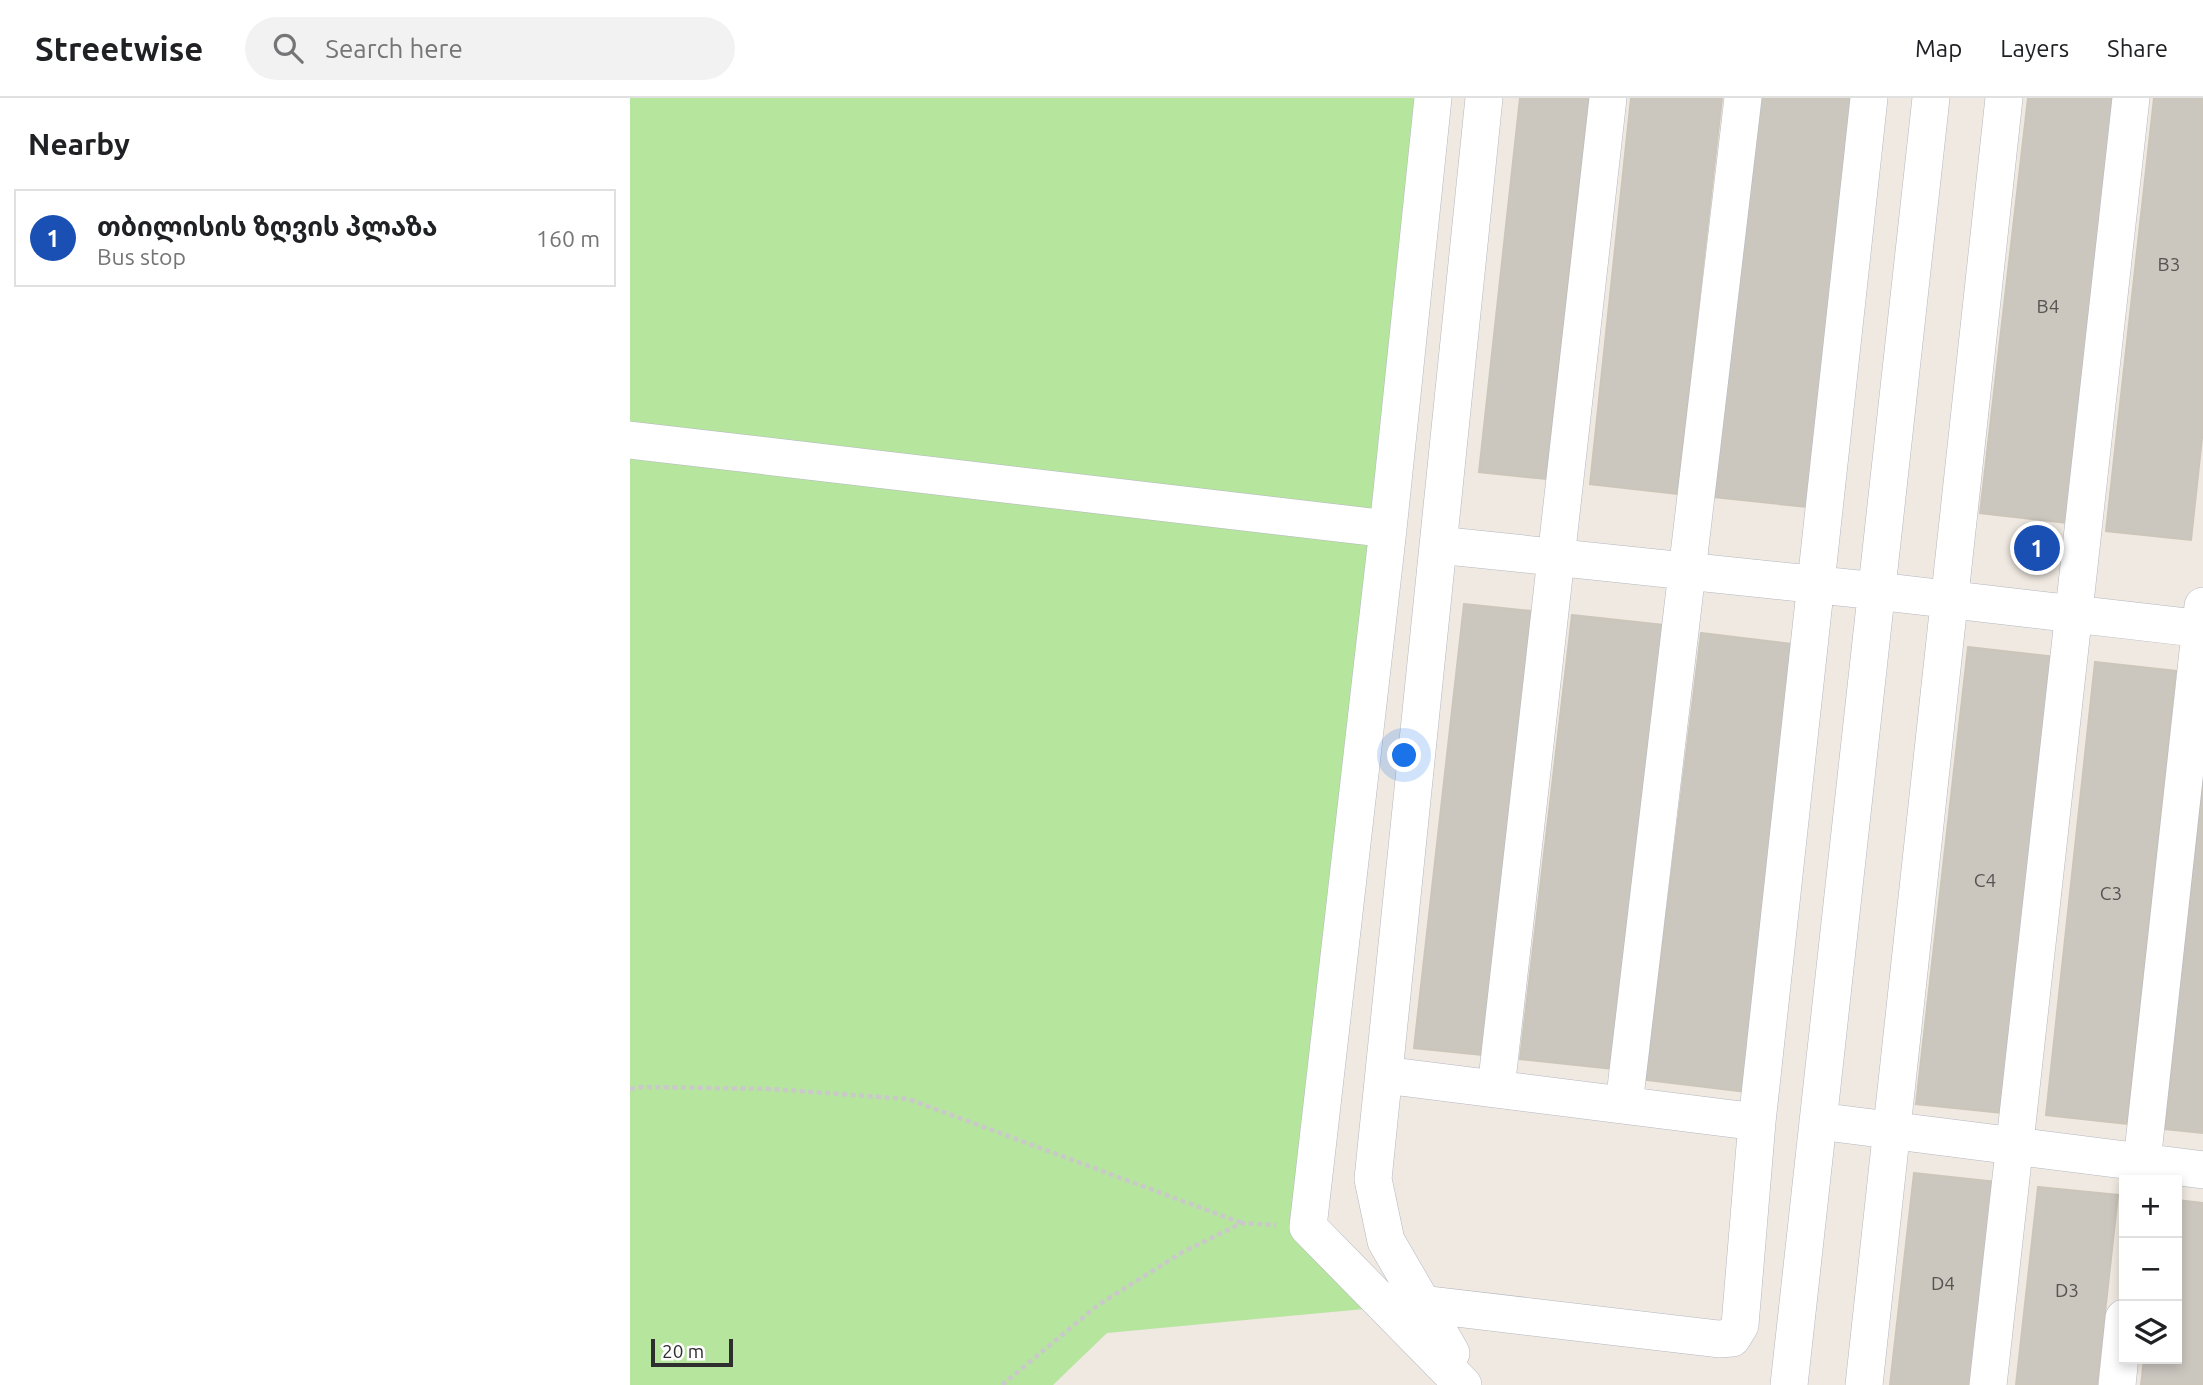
<!DOCTYPE html>
<html lang="en">
<head>
<meta charset="utf-8">
<style>
  :root { --surface:#fff; --page:#f2f2f2; --text:#202124; --muted:#757577; --line:#e0e0e0; --accent:#4264fb }
  body { margin:0; font-family:Ubuntu,"Noto Sans Georgian",sans-serif; background:var(--page); color:var(--text) }
  .controls { position:absolute; right:21px; bottom:21px; display:grid; overflow:hidden; border-radius:0px; box-shadow:0 4px 10px #0003 }
  .controls button { width:63px; height:63px; display:grid; place-items:center; padding:0; border:0; border-bottom:2px solid var(--line); background:var(--surface); color:var(--text); font:35px sans-serif }
  .scale { position:absolute; left:21px; bottom:18px; width:82px; box-sizing:border-box; padding-left:7px; border:4px solid #2e2e2e; border-top:0; font-size:19px; line-height:24px; white-space:nowrap; color:#2e2e2e; -webkit-text-stroke:5px #fff; paint-order:stroke }
  .you { position:absolute; left:775px; top:658px; width:24px; height:24px; margin:-18px; border:5px solid #fff; border-radius:50%; background:#1a73e8; box-shadow:0 0 0 10px #1a73e833 }
  .badge { display:grid; place-items:center; width:46px; height:46px; border-radius:50%; background:var(--accent); color:#fff; font-size:23px; font-weight:700 }
  .pin { position:absolute; translate:-50% -50%; border:4px solid #fff; box-shadow:0 2px 7px #0006 }
  .list { margin:0; padding:0; list-style:none }
  h2 { display:flex; justify-content:space-between; align-items:center; height:91px; margin:0; padding:0 28px; font-size:30px }
  h2 small { font-size:23px; font-weight:400; color:var(--muted) }
  .list li { display:grid; grid-template-columns:46px 1fr auto; gap:21px; align-items:center; box-sizing:border-box; height:98px; margin:0 14px 14px; padding:0 14px; border:2px solid var(--line); border-radius:0px }
  .list b { display:block; font-size:26px; white-space:nowrap }
  .list p { margin:0; font-size:23px; white-space:nowrap; color:var(--muted) }
  .list em { font-size:23px; font-style:normal; color:var(--muted) }
  .icon { flex:none; width:38px; height:38px; fill:none; stroke:currentColor; stroke-width:2; stroke-linecap:round; stroke-linejoin:round }
  .map { position:relative; flex:none; width:1573px; height:1287px; overflow:hidden }
  header { display:flex; align-items:center; gap:42px; box-sizing:border-box; height:98px; padding:0 35px; background:var(--surface); border-bottom:2px solid var(--line) }
  header strong { font-size:33px }
  nav { display:flex; gap:38px; margin-inline-start:auto; font-size:24px }
  .search { width:490px; height:63px; background:var(--page); display:flex; align-items:center; gap:18px; box-sizing:border-box; padding:0 24px; border-radius:38px; color:var(--muted); font-size:26px }
  main { display:flex }
  aside { flex:1; background:var(--surface) }
  .map>svg:first-child { display:block }
  .green { fill:#b6e59e }
  .building { fill:#cbc7bf; stroke:#cbc5ba; stroke-width:2 }
  .lines { fill:none; stroke-linecap:round; stroke-linejoin:round }
  .minor-casing { stroke:#b4b7c1; stroke-width:38 }
  .path { stroke:#c9c9c9; stroke-width:4.5; stroke-dasharray:5 3.5; stroke-linecap:butt }
  .minor { stroke:#fff; stroke-width:37 }
  .labels { text-anchor:middle; dominant-baseline:central; stroke-width:7; stroke-linejoin:round; paint-order:stroke }
  .number-label { font-size:19px; fill:#555452 }
</style>
</head>
<body>
<header>
<strong>Streetwise</strong>
<div class="search"><svg class="icon" aria-label="search" viewBox="0 0 24 24"><circle cx="10" cy="10" r="6"/><path d="M15 15l6 6"/></svg>Search here</div>
<nav><a>Map</a><a>Layers</a><a>Share</a></nav>
</header>
<main>
<aside>
<h2>Nearby<small></small></h2>
<ul class="list">
<li><span class="badge" style="background:#1a4fb4">1</span><div><b>თბილისის ზღვის პლაზა</b><p>Bus stop</p></div><em>160 m</em></li>
</ul>
</aside>
<div class="map">
<svg width="1573" height="1287" viewBox="0 0 1573 1287">
  <rect width="100%" height="100%" fill="#efe9e1"/>
  <path class="green" d="M0,0H803L678,1129L756,1209L477,1235L423,1287H0Z"/>
  <path class="building" d="M890,0H959L916,381L849,374Z
    M1001,0H1092L1047,396L960,386Z
    M1128,0H1223L1177,409L1084,399Z
    M1398,0H1486L1437,425L1350,415Z
    M1524,0H1573V331L1561,442L1476,433Z
    M834,506L902,513L852,957L784,950Z
    M942,517L1033,527L983,971L890,961Z
    M1071,535L1171,547L1116,994L1016,982Z
    M1338,549L1425,559L1372,1015L1286,1006Z
    M1465,564L1546,573L1497,1026L1416,1017Z
    M1573,676V1035L1535,1031Z
    M1284,1075L1366,1084L1344,1287H1260Z
    M1408,1089L1488,1097L1467,1287H1386Z
    M1547,1102L1573,1105V1287H1511L1514,1261H1547Z"/>
  <g class="lines">
    <defs>
      <path id="minor" d="M803,0L758,431L678,1129L833,1287
        M0,342L758,431
        M808,447L1247,493L1573,531
        M754,977L1127,1024L1239,0
        M866,991L978,0
        M994,1007L1113,0
        M1188,1023L1573,1072
        M1510,1082L1573,508
        M792,1206L1089,1241L1102,1240L1110,1227L1127,1024
        M821,1255L756,1143L743,1081L854,0
        M1159,1287L1301,0
        M1234,1287L1374,0
        M1358,1287L1501,0
        M1487,1287L1494,1220"/>
    </defs>
    <use href="#minor" class="minor-casing"/>
    <path class="path" d="M0,991L12,989L141,991L278,1001L612,1125
      M372,1287L468,1207L551,1155L612,1125L646,1127"/>
    <use href="#minor" class="minor"/>
  </g>
  <g class="labels">
    <g class="number-label">
      <text x="1539" y="166">B3</text>
      <text x="1418" y="208">B4</text>
      <text x="1355" y="782">C4</text>
      <text x="1481" y="795">C3</text>
      <text x="1313" y="1185">D4</text>
      <text x="1437" y="1192">D3</text>
    </g>
  </g>
</svg>
<div class="controls">
<button>+</button>
<button>−</button>
<button><svg class="icon" aria-label="layers" viewBox="0 0 24 24"><path d="M12 4l9 5-9 5-9-5zM3 14l9 5 9-5"/></svg></button>
</div>
<div class="scale">20 m</div>
<div class="you"></div>
<div class="pin badge" style="left:1407px;top:450px;background:#1a4fb4">1</div>
</div>
</main>
</body>
</html>
